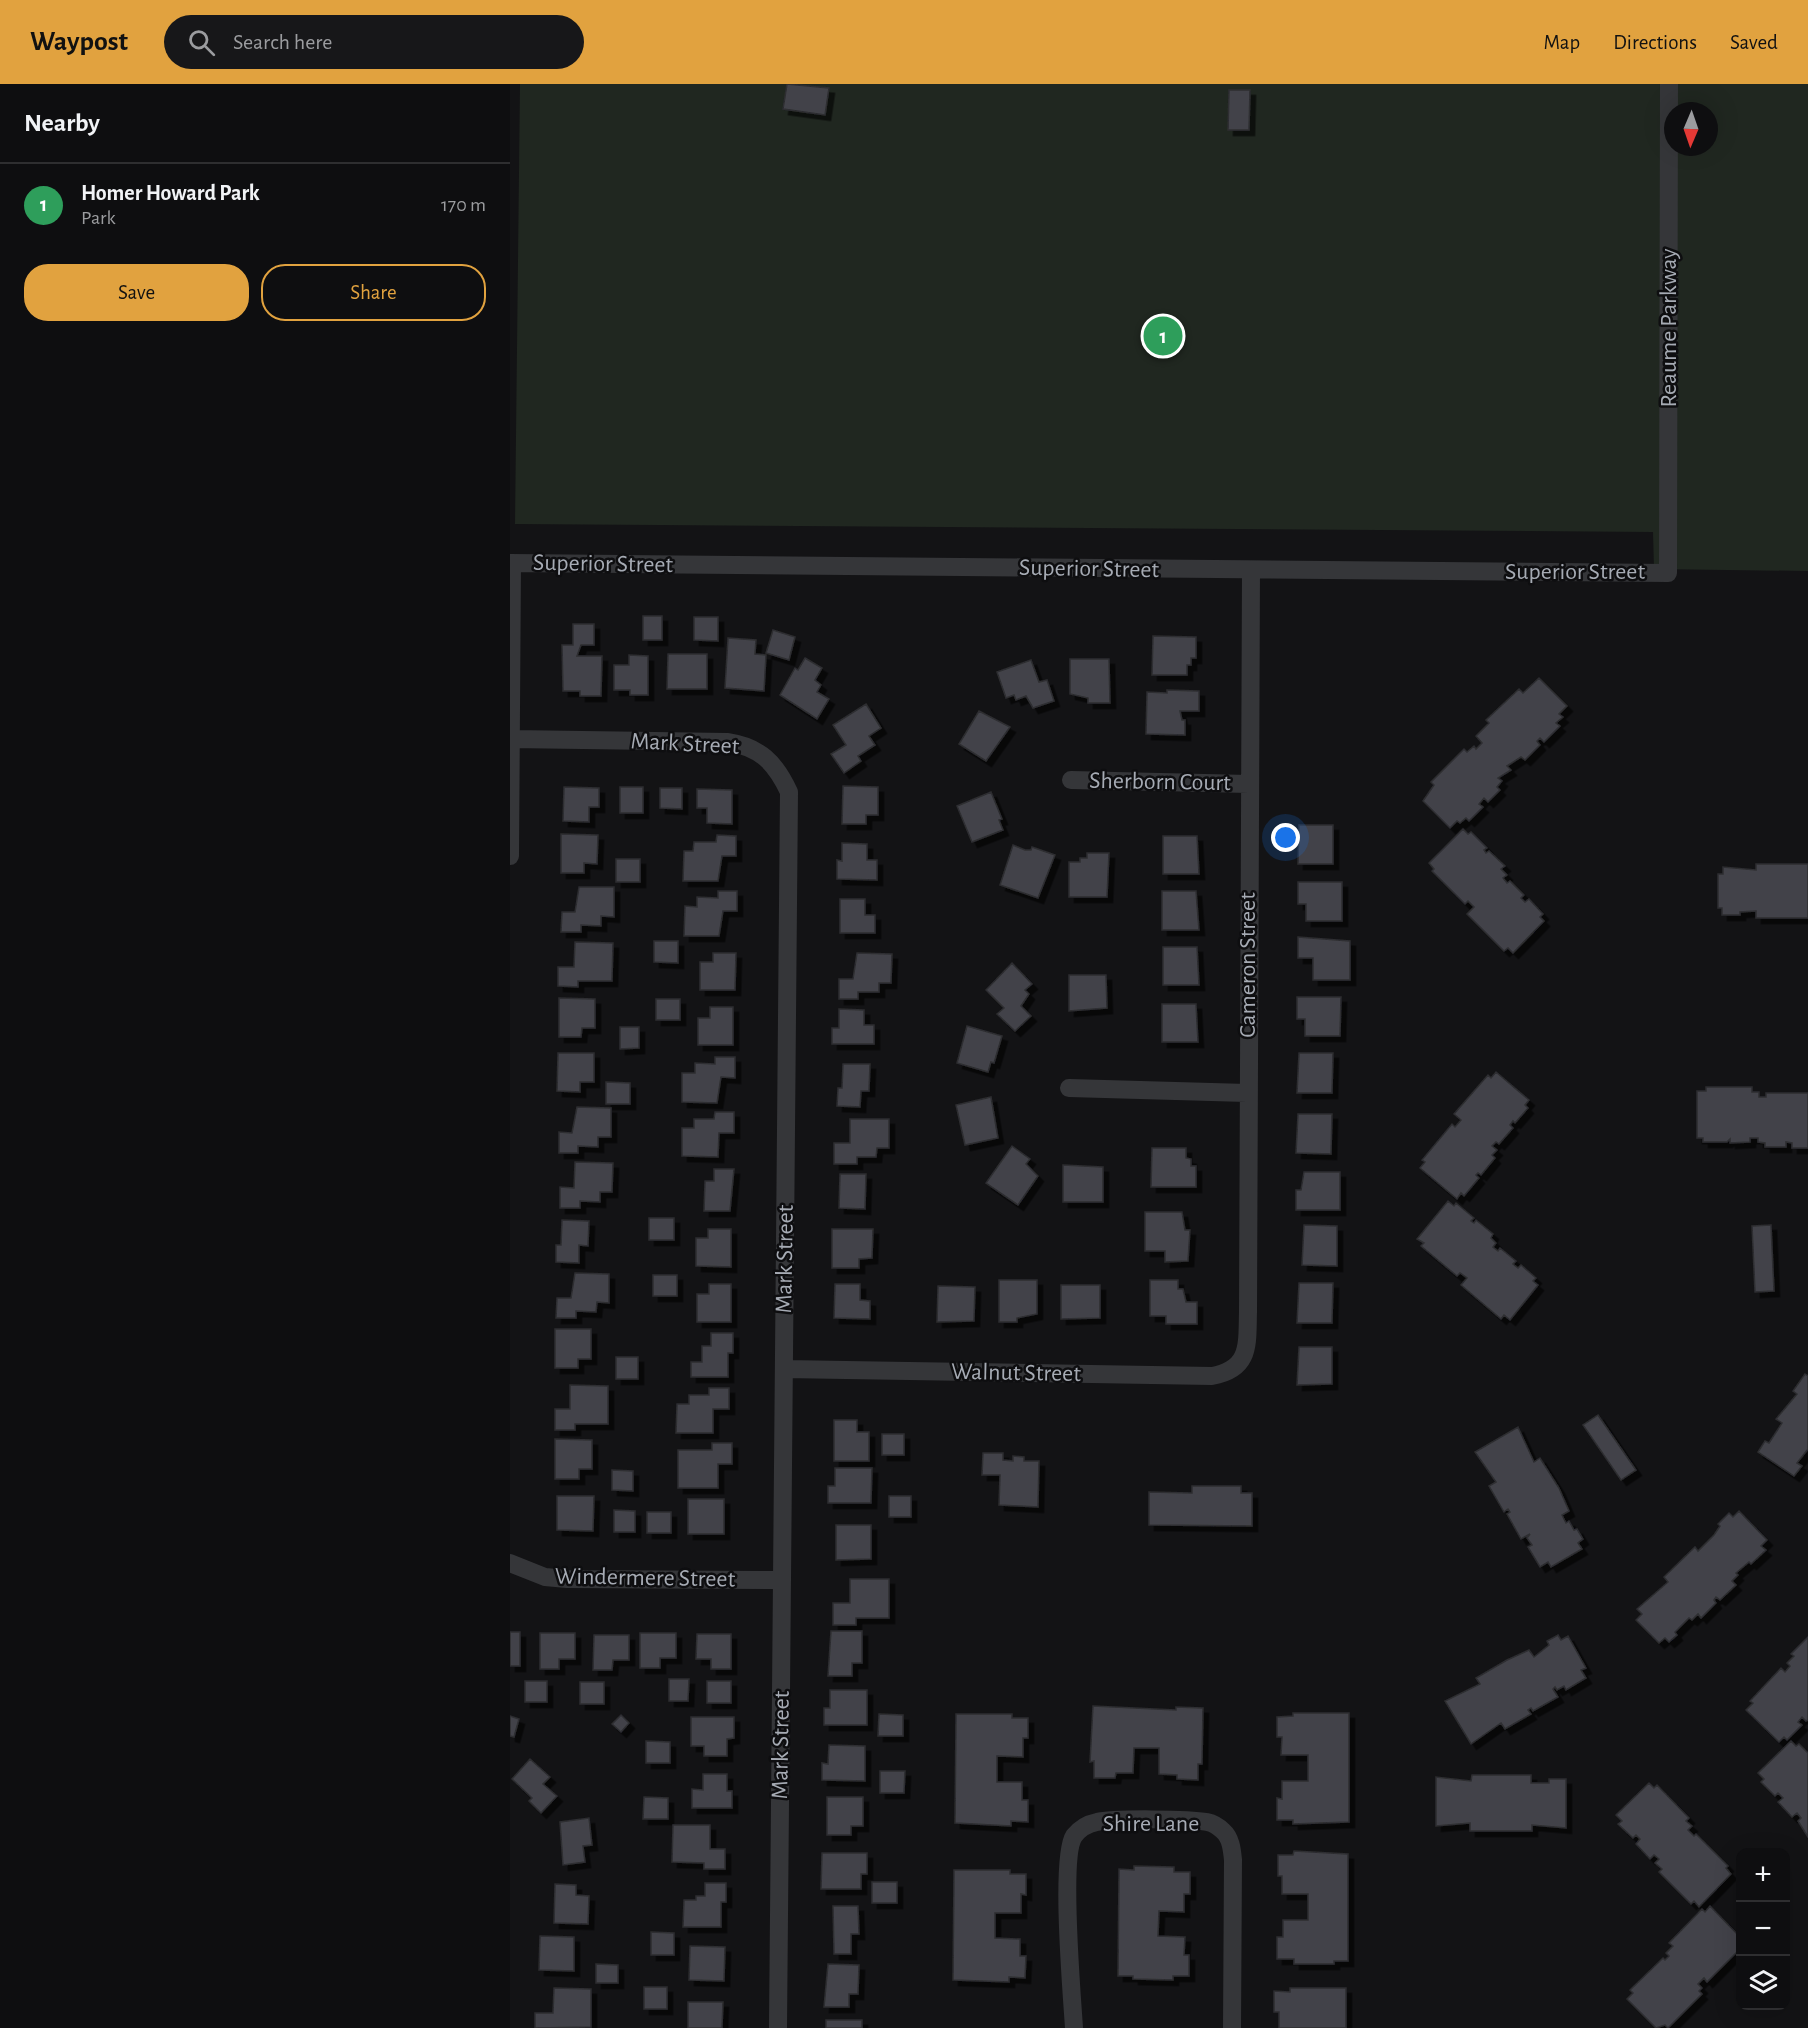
<!DOCTYPE html>
<html lang="en">
<head>
<meta charset="utf-8">
<style>
  :root { --surface:#0e0e10; --page:#171719; --text:#f1f3f6; --muted:#9b9c9f; --line:#2e2e30; --accent:#e1a23f }
  body { margin:0; font-family:"Alegreya Sans",sans-serif; background:var(--page); color:var(--text) }
  .controls { position:absolute; right:18px; bottom:18px; display:grid; overflow:hidden; border-radius:12px; box-shadow:0 6px 24px #0002 }
  .controls button { width:54px; height:54px; display:grid; place-items:center; padding:0; border:0; border-bottom:2px solid var(--line); background:var(--surface); color:var(--text); font:30px sans-serif }
  .compass { position:absolute; left:1154px; top:18px; width:54px; height:54px; border-radius:50%; background:var(--surface); box-shadow:0 6px 24px #0002; rotate:182deg }
  .you { position:absolute; left:776px; top:754px; width:21px; height:21px; margin:-15px; border:4px solid #fff; border-radius:50%; background:#1a73e8; box-shadow:0 0 0 9px #1a73e833 }
  .badge { display:grid; place-items:center; width:39px; height:39px; border-radius:50%; background:var(--accent); color:#fff; font-size:20px; font-weight:700 }
  .pin { position:absolute; translate:-50% -50%; border:3px solid #fff; box-shadow:0 2px 6px #0006 }
  .list { margin:0; padding:0; list-style:none }
  h2 { display:flex; justify-content:space-between; align-items:center; height:78px; margin:0; padding:0 24px; font-size:26px }
  h2 small { font-size:20px; font-weight:400; color:var(--muted) }
  .list li { display:grid; grid-template-columns:39px 1fr auto; gap:18px; align-items:center; box-sizing:border-box; height:84px; padding:0 24px; border-top:2px solid var(--line) }
  .list b { display:block; font-size:22px; white-space:nowrap }
  .list p { margin:0; font-size:20px; white-space:nowrap; color:var(--muted) }
  .list em { font-size:20px; font-style:normal; color:var(--muted) }
  .actions { display:flex; gap:12px; padding:18px 24px }
  .actions a { flex:1; padding:14px 0; border:2px solid var(--accent); border-radius:24px; text-align:center; font-size:21px; color:var(--accent) }
  .actions .main { background:var(--accent); color:#111 }
  .icon { flex:none; width:33px; height:33px; fill:none; stroke:currentColor; stroke-width:2; stroke-linecap:round; stroke-linejoin:round }
  .map { position:relative; flex:none; width:1298px; height:1944px; overflow:hidden }
  header { display:flex; align-items:center; gap:36px; box-sizing:border-box; height:84px; padding:0 30px; background:var(--accent); color:#111 }
  header strong { font-size:28px }
  nav { display:flex; gap:33px; margin-inline-start:auto; font-size:21px }
  .search { width:420px; height:54px; background:var(--page); display:flex; align-items:center; gap:15px; box-sizing:border-box; padding:0 21px; border-radius:33px; color:var(--muted); font-size:22px }
  main { display:flex }
  aside { flex:1; background:var(--surface) }
  .map>svg:first-child { display:block }
  .green { fill:#202720; fill-rule:evenodd }
  .building { fill:#424348; stroke:#2d2d30; stroke-width:1.5; filter:url(#shadow) }
  .lines { fill:none; stroke-linecap:round; stroke-linejoin:round }
  .street { stroke:#353639; stroke-width:18 }
  .labels { text-anchor:middle; dominant-baseline:central; stroke-width:5; stroke-linejoin:round; paint-order:stroke }
  .street-label { font-size:24px; fill:#a6abb4; stroke:#0e0e10 }
</style>
</head>
<body>
<header>
<strong>Waypost</strong>
<div class="search"><svg class="icon" aria-label="search" viewBox="0 0 24 24"><circle cx="10" cy="10" r="6"/><path d="M15 15l6 6"/></svg>Search here</div>
<nav><a>Map</a><a>Directions</a><a>Saved</a></nav>
</header>
<main>
<aside>
<h2>Nearby<small></small></h2>
<ul class="list">
<li><span class="badge" style="background:#2e9e5b">1</span><div><b>Homer Howard Park</b><p>Park</p></div><em>170 m</em></li>
</ul>
<div class="actions"><a class="main">Save</a><a>Share</a></div>
</aside>
<div class="map">
<svg width="1298" height="1944" viewBox="0 0 1298 1944">
  <defs>
    <filter id="shadow"><feDropShadow dx="5.5" dy="5.5" stdDeviation="0" flood-color="#0009"/></filter>
  </defs>
  <rect width="100%" height="100%" fill="#131315"/>
  <path class="green" d="M10,0H1298V487L1144,485L1143,448L5,440ZM1163,27H1199V63H1163Z"/>
  <path class="building" d="M277,0L319,4L315,31L273,25Z
    M719,6H740L739,46H718Z
    M133,532H152V556H133Z
    M184,533H208V557L184,556Z
    M63,540H84V561H71L67,572H92L91,612H70V607H53L52,561H63Z
    M263,546L285,553L279,576L256,569Z
    M643,552L686,553V574H681V581H677V591H642Z
    M218,554L246,556L245,570L256,571L254,607L215,604Z
    M158,570H197V605H157Z
    M119,571L138,572V611H120V606H104V581H119Z
    M295,574L312,584L305,596L311,601L307,608L319,615L307,635L270,611L285,584L288,586Z
    M560,575H599L600,619H578V614L560,610Z
    M521,576L529,598L537,596L544,617L523,624L516,612L506,616L504,611L496,614L487,588Z
    M1029,594L1057,622L1049,630L1053,633L1046,639L1050,642L1034,658L1030,654L1027,657L1030,661L1015,676L1011,673L997,682L1001,686L988,694L992,697L987,703L990,706L978,718L974,714L969,720L973,723L959,737L956,734L950,739L947,737L940,744L913,717L924,701L921,698L954,665L957,668L964,662L966,665L972,659L966,652L979,639L976,636L1009,605L1013,609Z
    M657,606L689,607V627H670L672,636H675V651L636,650L637,608L657,609Z
    M356,620L371,644L359,652L365,661L348,672L351,677L334,689L321,670L336,661L323,641Z
    M469,627L500,643L476,677L449,660Z
    M333,702L368,703V731H356V740H332Z
    M54,703L89,704V723H79V738L53,737Z
    M110,703H133V729H110Z
    M150,704H172V725L150,724Z
    M187,705L222,706V740L197,739V724H187Z
    M481,708L492,735L489,736L493,746L462,758L447,722Z
    M789,741H823V780H788Z
    M953,745L958,750L961,748L977,764L974,766L976,769L979,767L995,782L991,785L997,791L993,794L997,799L1000,797L1014,811L1011,814L1015,818L1019,815L1033,830L1030,833L1034,837L1003,869L998,864L994,867L957,830L964,823L958,817L955,820L922,787L924,785L919,779Z
    M51,750L88,751L87,780L74,779V789H51Z
    M207,751L226,752V772H212L208,797H173L174,767H183L184,758H206Z
    M653,752H687L689,790H653Z
    M332,759L357,760V776H367V796L327,795V776L332,777Z
    M503,761L515,766H521L522,763L545,771L528,814L490,801Z
    M577,769H599L597,813H559V778H570V774H577Z
    M106,775H130V798H106Z
    M1246,780H1298V834H1246V827L1230,828V831H1212V824H1208V790H1213V783L1246,786Z
    M788,798H832V837H796V820H788Z
    M69,803H104V833L91,832V842L71,841V848H51L52,828H65Z
    M208,807H227V827H213L209,852H174L175,822L187,823V813L208,814Z
    M652,807H686L689,846H652Z
    M330,815H355V831H365V849H330Z
    M788,853L840,857V896H803V874H788Z
    M144,857H168V879L144,878Z
    M65,858L103,859L102,897H68V903L48,902V883H64Z
    M653,863H687L689,901H653Z
    M203,869H226L225,906H190V878H203Z
    M347,869L382,870L381,899H369V908H348V915H329V895H343Z
    M502,879L522,900L515,906L519,910L511,922L521,932L505,947L487,930L494,924L476,906Z
    M559,891H596L597,924L559,927Z
    M787,913H831L830,952H795V935H787Z
    M49,914L85,915V944H72L71,953H49Z
    M146,915H170V936H146Z
    M652,920H686L688,958H652Z
    M200,923H223V961H188V934H200Z
    M329,925L354,926V941H364V960H322V944H329Z
    M457,942L492,952L484,979L481,978L478,988L447,979Z
    M110,943H129V964L110,965Z
    M48,969H84V998H70V1008L47,1007Z
    M789,969H823L822,1009H787Z
    M205,973H225V994L211,993L207,1019L172,1018V989H185V979L205,980Z
    M333,980H360L359,1007H351L350,1023L327,1022L328,1004H332Z
    M986,988L1019,1016L1015,1021L1018,1024L1005,1039L1003,1037L1000,1041L1003,1044L989,1060L986,1058L982,1062L987,1066L982,1071L985,1074L971,1091L968,1089L966,1091L969,1094L954,1112L951,1109L947,1115L910,1084L915,1078L912,1076L942,1040L945,1043L951,1036L944,1030L978,991L981,994Z
    M96,998L120,999V1020H96Z
    M1196,1003H1242V1008H1249V1013H1256V1009H1298V1064H1282V1059L1276,1058V1063H1255V1059L1248,1058V1054H1240V1058L1220,1059V1055L1217,1058H1193V1054H1187V1007H1196Z
    M481,1013L488,1054L455,1061L446,1021Z
    M67,1023L101,1024V1053H88V1063L68,1062V1069H49V1048L62,1049Z
    M205,1028H224V1049H209L208,1073L172,1072V1044H184V1035H204Z
    M788,1030H822L821,1070L786,1069Z
    M340,1035H379V1064H367L366,1073H347V1080H324V1059H340Z
    M502,1062L520,1075L516,1080L528,1092L508,1121L476,1099Z
    M642,1064H676V1074L681,1075V1082H686V1103H641Z
    M65,1078L103,1079L102,1108H90V1118L70,1117V1124H50V1103L64,1104Z
    M553,1081L593,1083V1118H553Z
    M204,1085H224L220,1127H194L195,1097H204Z
    M794,1088H830V1126H786V1106H791Z
    M330,1090H356L355,1125L329,1124Z
    M938,1117L944,1122L946,1119L964,1134L961,1137L964,1139L966,1136L983,1150L981,1154L986,1159L983,1163L988,1167L990,1164L1006,1177L1003,1180L1008,1184L1011,1181L1026,1194L1023,1197L1028,1201L1000,1236L994,1231L991,1235L951,1201L957,1194L950,1189L947,1192L911,1162L914,1159L907,1155Z
    M635,1128H672L675,1146H680L678,1177L655,1178V1167H635Z
    M139,1134H164V1156H139Z
    M52,1136L79,1137L78,1162L69,1161V1179L46,1178V1161H51Z
    M794,1141L827,1142V1182L792,1181Z
    M1261,1141L1264,1207L1245,1208L1242,1142Z
    M198,1145H221V1183L186,1182V1154H198Z
    M322,1145H363L362,1174L349,1175V1184H322Z
    M65,1189L99,1190V1219L87,1218L86,1228L66,1227V1234H46L47,1214H61Z
    M143,1191H167V1212H143Z
    M489,1196H527V1230L507,1234V1238H489Z
    M640,1196H668V1205H673L676,1218H687V1240H656V1232H640Z
    M789,1199H823L822,1239H787Z
    M199,1200H221V1238H187V1210H199Z
    M325,1200H350V1216L360,1217V1235L324,1234Z
    M551,1201H590V1234L551,1235Z
    M428,1202L465,1203L464,1237L427,1238Z
    M45,1245H81V1275H68V1284H45Z
    M201,1249H223V1269H218V1293H181V1278H192V1262H201Z
    M789,1263H822V1300L787,1301Z
    M106,1273H128V1295H106Z
    M1295,1290L1298,1292V1365L1287,1379L1292,1382L1284,1392L1248,1368L1255,1357L1259,1359L1272,1339L1266,1335L1287,1310L1283,1307Z
    M60,1301L98,1302V1340H65V1346H45V1325H60Z
    M199,1304H219V1325H203V1349H166L167,1320H179V1311H199Z
    M1088,1331L1126,1386L1111,1396L1073,1341Z
    M324,1336H347V1348H359V1377H324Z
    M1008,1343L1024,1378L1030,1374L1049,1404L1059,1427L1052,1431L1056,1439L1059,1437L1064,1446L1067,1445L1073,1455L1068,1459L1072,1465L1041,1483L1038,1478L1030,1483L1018,1463L1022,1461L1017,1454L1020,1450L1011,1455L997,1430L1000,1428L998,1425L994,1428L979,1402L986,1398L965,1368Z
    M372,1350H394V1371H372Z
    M45,1355L82,1356V1385H69V1395H45Z
    M202,1359H222V1380H208V1404H168V1366H202Z
    M473,1369H493V1376L503,1377V1372L514,1373V1377H529L528,1423L489,1421L490,1391H472Z
    M325,1384H362L361,1419H318V1402H325Z
    M102,1386L123,1387V1407L102,1406Z
    M682,1402H731V1409H742V1442L639,1441V1408L682,1409Z
    M47,1412H84L83,1447L47,1446Z
    M379,1412H401V1433H379Z
    M178,1415H214V1450H178Z
    M104,1426L125,1427V1448H104Z
    M1229,1427L1257,1456L1251,1462L1256,1466L1241,1480L1239,1478L1226,1489L1228,1491L1222,1497L1226,1501L1210,1516L1206,1513L1204,1516L1206,1519L1191,1534L1188,1530L1182,1536L1179,1534L1165,1548L1167,1551L1159,1558L1155,1554L1149,1559L1126,1536L1132,1530L1127,1525L1158,1498L1154,1493L1185,1463L1188,1467L1204,1451L1210,1442L1208,1440L1219,1429L1223,1433Z
    M137,1428H161V1449H137Z
    M326,1441H361V1475L326,1476Z
    M340,1495H379V1534H346V1541H323V1519H340Z
    M321,1547H352V1579H342V1592H318Z
    M0,1548H10V1582H0Z
    M30,1549H65V1575H49V1585H30Z
    M130,1549H166V1574H150V1584H130Z
    M187,1550H221V1585H201V1575H186Z
    M84,1551H119V1576H103L102,1586H83Z
    M1048,1551L1051,1556L1058,1552L1076,1584L1071,1586L1076,1594L1056,1606L1054,1602L1047,1606L1045,1603L1043,1605L1048,1613L1023,1627L1021,1624L1018,1626L1021,1630L995,1645L991,1639L961,1660L935,1617L970,1600L966,1594L997,1576L1019,1566L1024,1573L1039,1561L1037,1557Z
    M1298,1553V1636L1296,1637L1292,1633L1288,1638L1292,1641L1277,1656L1274,1653L1269,1658L1236,1626L1243,1619L1240,1617L1271,1584L1275,1588L1280,1582L1277,1579L1284,1572L1281,1570Z
    M159,1595H179L178,1617H159Z
    M15,1597H37V1618H15Z
    M197,1597H221V1619H197Z
    M70,1598H94V1620H70Z
    M320,1606H357V1641H314V1624H320Z
    M583,1622L666,1626V1623L693,1624L692,1680H688V1696L667,1695V1691L649,1690V1664H624L623,1689H606L605,1694H584V1677L580,1678Z
    M783,1629H839V1738L783,1740V1736H767V1714L772,1715V1697H798V1671H771L772,1653H767V1633L783,1632Z
    M369,1630L393,1631V1652H368Z
    M446,1630H502V1634H518V1654H513V1673L487,1672V1698H512V1716H518V1738L501,1737V1742L445,1739Z
    M111,1631L119,1639L111,1648L102,1640Z
    M0,1632L9,1635L4,1653L0,1652Z
    M181,1633H224V1654L217,1655V1672H194V1662H181Z
    M136,1657L160,1658V1679H136Z
    M1281,1657L1286,1662L1289,1660L1298,1669V1753L1288,1737L1291,1734L1287,1729L1282,1733L1268,1718L1273,1714L1268,1709L1265,1712L1251,1698L1254,1695L1248,1689Z
    M319,1661L355,1662V1697L312,1696V1679L318,1680Z
    M20,1675L40,1693L33,1700L47,1712L31,1729L19,1717L22,1714L2,1695Z
    M370,1687H395L394,1709H370Z
    M193,1690H217V1707H222V1724H182V1705L193,1706Z
    M962,1691H1021V1699H1039V1695H1056V1744L1022,1741V1747H960V1739L926,1742V1693L961,1697Z
    M1139,1699L1144,1704L1147,1701L1179,1734L1176,1737L1182,1742L1178,1746L1184,1752L1186,1750L1218,1782L1216,1784L1221,1790L1189,1823L1184,1817L1181,1820L1149,1788L1152,1785L1145,1779L1149,1775L1144,1771L1140,1775L1126,1760L1130,1755L1126,1751L1123,1754L1108,1740L1112,1737L1106,1731Z
    M134,1713L158,1714V1735H133Z
    M317,1713H353V1742H341V1751H317Z
    M79,1734L82,1761L73,1762L75,1778L53,1781L50,1738Z
    M163,1741H200V1765H215V1785H194V1779L162,1778Z
    M784,1767L838,1770V1877H824V1880H784V1875H767V1853H773V1836H798V1810H772V1792H768V1771H783Z
    M312,1769H357V1790H351V1805H311Z
    M624,1782L664,1783V1788H680V1810H674V1828L649,1827L648,1852L675,1853L674,1871H679V1892H663V1896L623,1895V1892H608L609,1785L624,1786Z
    M444,1786H500V1790H516V1811L511,1810V1829H485V1854L510,1855V1872H516L515,1894L499,1893V1898L443,1896Z
    M362,1798H387V1819H362Z
    M195,1799H216V1818H211V1843H173L174,1816H186V1812H195Z
    M45,1800L66,1801V1811L79,1812L78,1840L44,1839Z
    M323,1822H348L349,1850H341V1870H324Z
    M1200,1822L1230,1853L1228,1862L1230,1865L1197,1898L1194,1894L1188,1900L1192,1904L1189,1907L1192,1910L1158,1944L1155,1941L1146,1944L1117,1915L1123,1909L1120,1906L1153,1874L1155,1876L1159,1872L1156,1869L1163,1862L1159,1859L1192,1825L1195,1828Z
    M141,1848L164,1849V1871H141Z
    M30,1852L64,1853V1887L29,1886Z
    M180,1862L215,1863L214,1897L179,1896Z
    M86,1880L108,1881V1899H86Z
    M318,1880L349,1881L348,1910H339V1923H314Z
    M134,1903H157V1925H134Z
    M44,1904L81,1905V1943L25,1944V1929H43Z
    M780,1904H836V1944H769V1928H764V1907L780,1908Z
    M178,1918H213L212,1944H178Z
    M316,1936H352V1944H316Z"/>
  <g class="lines">
    <path class="street" d="M0,479L1158,489L1159,0
      M1,655L217,658C250,663 265,678 279,708L268,1944
      M561,696L739,700
      M0,772L2,479
      M559,1004L737,1009
      M274,1285L702,1292C741,1285 737,1260 738,1228L741,486
      M0,1479L35,1493L57,1495L272,1496
      M564,1944C562,1912 550,1773 564,1752C570,1744 577,1740 587,1738C603,1734 680,1735 697,1738C702,1739 709,1743 713,1747C721,1754 722,1766 723,1776L722,1944"/>
  </g>
  <g class="labels">
    <g class="street-label">
      <text transform="translate(1159 244) rotate(-90)">Reaume Parkway</text>
      <text transform="translate(93 480) rotate(1)">Superior Street</text>
      <text transform="translate(579 485) rotate(1)">Superior Street</text>
      <text x="1065" y="488">Superior Street</text>
      <text transform="translate(175 660) rotate(3)">Mark Street</text>
      <text transform="translate(650 698) rotate(1)">Sherborn Court</text>
      <text transform="translate(738 881) rotate(-90)">Cameron Street</text>
      <text transform="translate(275 1175) rotate(-89)">Mark Street</text>
      <text transform="translate(506 1289) rotate(1)">Walnut Street</text>
      <text transform="translate(135 1494) rotate(1)">Windermere Street</text>
      <text transform="translate(271 1661) rotate(-89)">Mark Street</text>
      <text x="641" y="1740">Shire Lane</text>
    </g>
  </g>
</svg>
<div class="controls">
<button>+</button>
<button>−</button>
<button><svg class="icon" aria-label="layers" viewBox="0 0 24 24"><path d="M12 4l9 5-9 5-9-5zM3 14l9 5 9-5"/></svg></button>
</div>
<svg class="compass" viewBox="-18 -18 36 36"><path d="M0-13l5 13h-10z" fill="#e53935"/><path d="M0 13l5-13h-10z" fill="#9b9c9f"/></svg>
<div class="you"></div>
<div class="pin badge" style="left:653px;top:252px;background:#2e9e5b">1</div>
</div>
</main>
</body>
</html>
